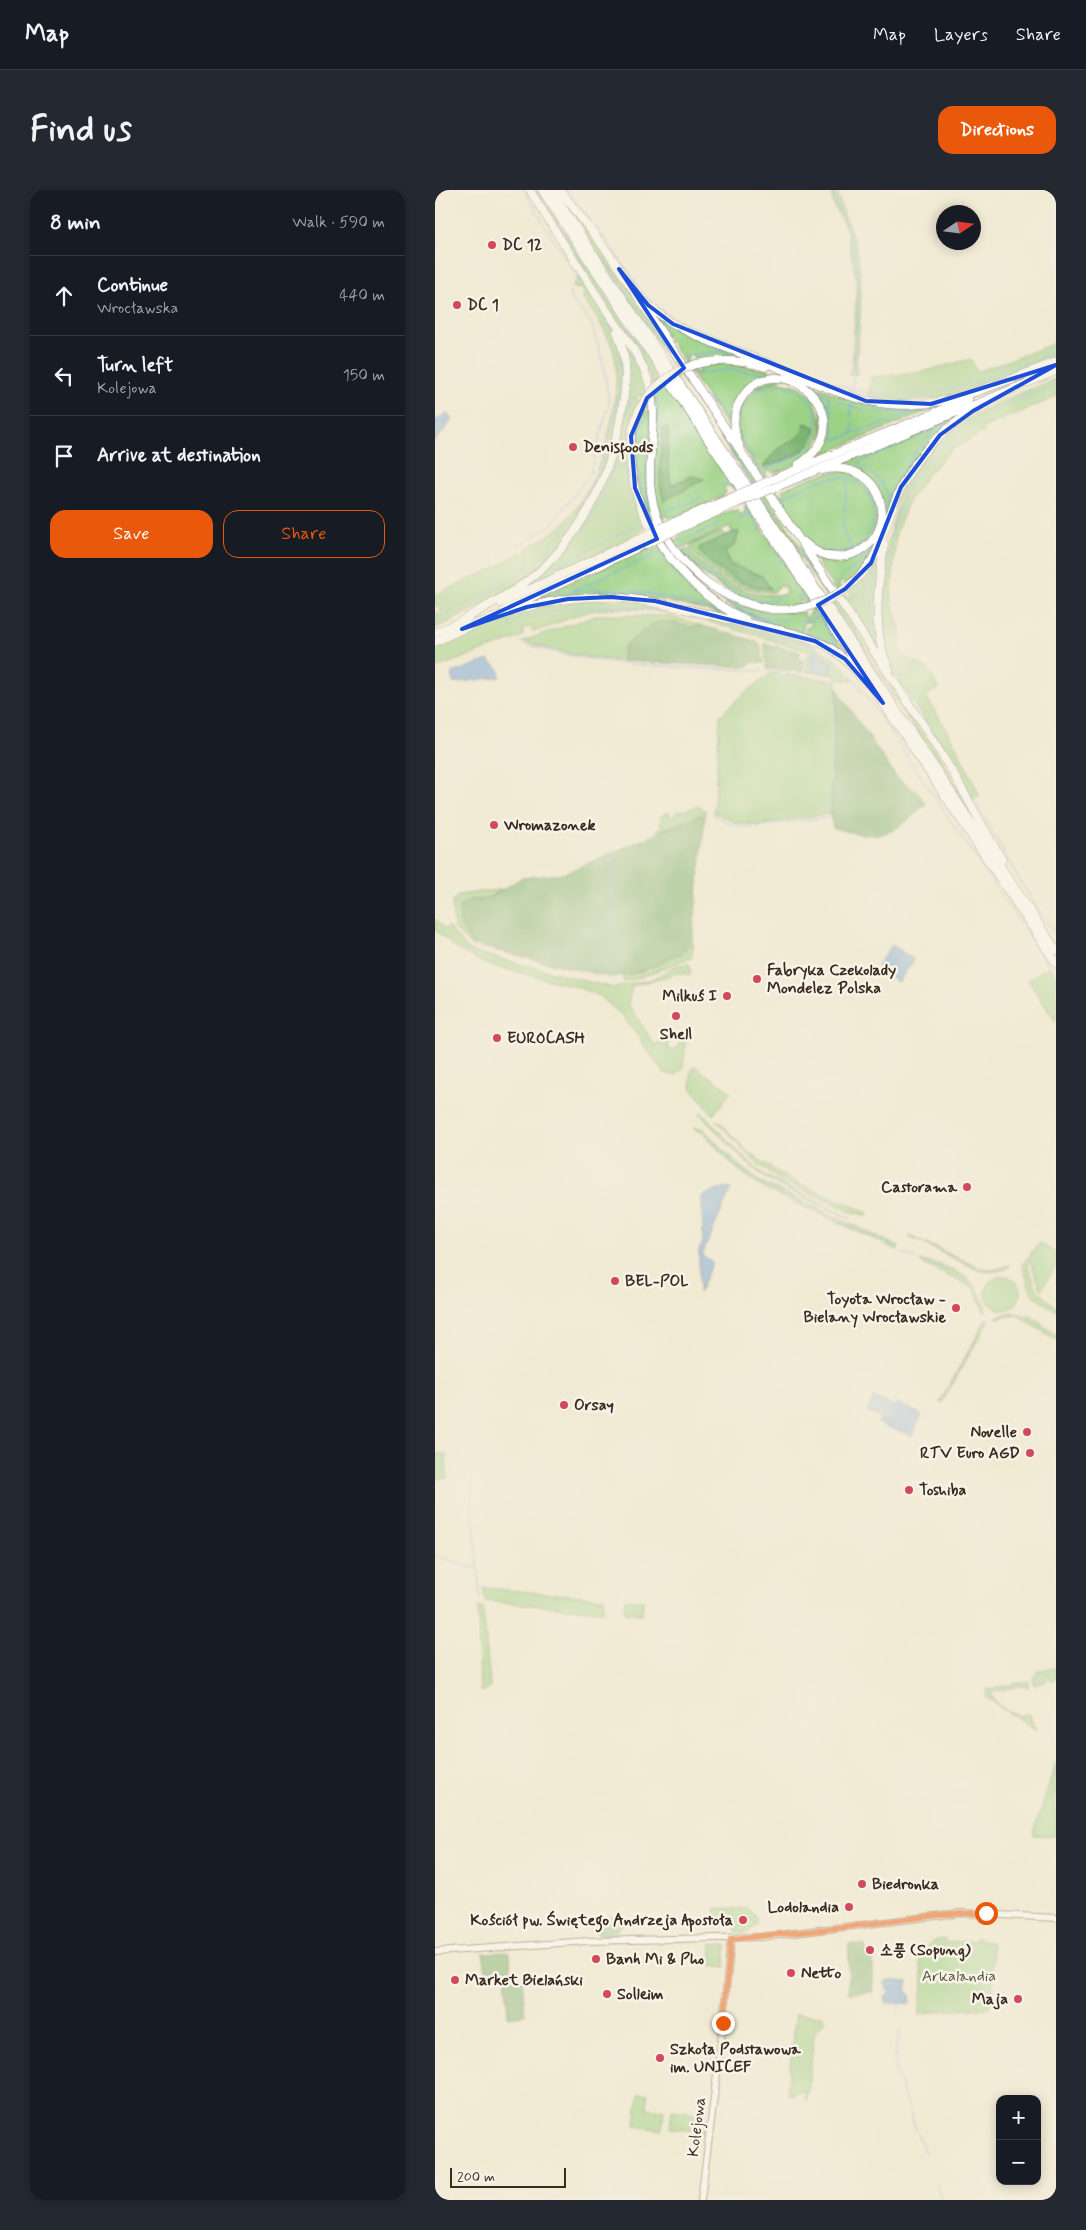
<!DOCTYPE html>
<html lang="en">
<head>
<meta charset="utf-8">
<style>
  :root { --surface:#171b24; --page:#242831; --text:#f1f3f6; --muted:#9ea1a6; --line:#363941; --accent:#ea580c }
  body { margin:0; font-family:Mynerve,"Poor Story",sans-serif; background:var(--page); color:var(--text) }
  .controls { position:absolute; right:15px; bottom:15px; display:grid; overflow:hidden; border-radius:10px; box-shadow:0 2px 12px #0003 }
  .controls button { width:45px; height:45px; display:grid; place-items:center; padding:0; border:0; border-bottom:1px solid var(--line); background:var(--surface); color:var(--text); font:25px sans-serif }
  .compass { position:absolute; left:501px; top:15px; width:45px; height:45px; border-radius:50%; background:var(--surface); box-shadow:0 2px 12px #0003; rotate:77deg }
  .scale { position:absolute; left:15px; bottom:12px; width:116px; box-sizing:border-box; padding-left:5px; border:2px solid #3b2a1e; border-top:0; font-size:14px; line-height:18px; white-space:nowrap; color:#3b2a1e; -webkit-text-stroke:4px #f7f3e8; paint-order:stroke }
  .stop { position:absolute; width:15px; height:15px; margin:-11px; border:4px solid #ea580c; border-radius:50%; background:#fff }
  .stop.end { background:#ea580c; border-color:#fff; box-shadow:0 1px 5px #0008 }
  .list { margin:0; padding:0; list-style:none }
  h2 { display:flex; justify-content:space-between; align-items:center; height:65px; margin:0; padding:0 20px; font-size:21px }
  h2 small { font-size:16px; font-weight:400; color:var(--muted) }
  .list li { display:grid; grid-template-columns:32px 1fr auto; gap:15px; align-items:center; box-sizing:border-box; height:80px; padding:0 20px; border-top:1px solid var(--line) }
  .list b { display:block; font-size:19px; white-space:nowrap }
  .list p { margin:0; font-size:16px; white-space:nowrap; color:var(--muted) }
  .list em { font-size:16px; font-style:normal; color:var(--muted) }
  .actions { display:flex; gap:10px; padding:15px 20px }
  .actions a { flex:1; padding:11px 0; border:1px solid var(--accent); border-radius:15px; text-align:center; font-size:18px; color:var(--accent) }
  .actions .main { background:var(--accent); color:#fff }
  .icon { flex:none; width:28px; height:28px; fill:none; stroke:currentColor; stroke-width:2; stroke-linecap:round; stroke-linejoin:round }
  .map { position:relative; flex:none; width:621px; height:2010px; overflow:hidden; border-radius:15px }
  header { display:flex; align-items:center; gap:30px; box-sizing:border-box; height:70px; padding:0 25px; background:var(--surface); border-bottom:1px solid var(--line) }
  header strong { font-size:24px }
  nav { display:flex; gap:28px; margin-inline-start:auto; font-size:18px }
  .intro { display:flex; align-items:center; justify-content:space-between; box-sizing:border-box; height:120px; padding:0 30px }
  h1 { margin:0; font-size:35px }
  .button { padding:12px 22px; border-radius:15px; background:var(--accent); color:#fff; font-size:18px; font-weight:700 }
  main { display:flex; gap:30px; padding:0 30px }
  aside { flex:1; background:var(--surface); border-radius:15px; box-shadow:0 2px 12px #0003 }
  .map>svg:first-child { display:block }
  .green { fill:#9bd285; stroke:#6b7e52 }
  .forest { fill:#7cb472; stroke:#5c6f48 }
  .water { fill:#73a4de; stroke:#57677e }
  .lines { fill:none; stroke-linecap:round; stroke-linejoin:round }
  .stream { stroke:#73a4de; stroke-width:1 }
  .secondary-casing { stroke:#7b6d5d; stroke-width:8 }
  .highway-casing { stroke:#7b6d5d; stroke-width:9 }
  .secondary { stroke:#fff; stroke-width:6 }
  .highway { stroke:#fff; stroke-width:8 }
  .highway-bridge-casing { stroke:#7b6d5d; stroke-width:9; stroke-linecap:butt }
  .highway-bridge { stroke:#fff; stroke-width:8 }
  .route { stroke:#ea580c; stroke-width:6 }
  .marked { fill:none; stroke:#1d4ed8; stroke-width:4; stroke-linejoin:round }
  .poi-dot { fill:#d1495b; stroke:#f7f3e8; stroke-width:2 }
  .labels { text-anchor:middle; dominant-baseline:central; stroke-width:5; stroke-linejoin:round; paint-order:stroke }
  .poi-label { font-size:16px; font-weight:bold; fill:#3b2a1e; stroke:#f7f3e8; text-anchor:start }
  .park-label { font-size:16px; fill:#535438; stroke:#f7f3e8 }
  .street-label { font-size:16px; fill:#3b2a1e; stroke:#f7f3e8 }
</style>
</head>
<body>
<header>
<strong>Map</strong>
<nav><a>Map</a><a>Layers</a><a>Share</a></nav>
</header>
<div class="intro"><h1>Find us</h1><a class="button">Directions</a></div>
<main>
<aside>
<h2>8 min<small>Walk · 590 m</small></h2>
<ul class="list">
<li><svg class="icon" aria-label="ahead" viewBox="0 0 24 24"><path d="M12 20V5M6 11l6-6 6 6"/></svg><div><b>Continue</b><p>Wrocławska</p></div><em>440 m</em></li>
<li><svg class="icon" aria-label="left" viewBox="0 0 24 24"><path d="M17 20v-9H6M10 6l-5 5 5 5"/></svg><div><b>Turn left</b><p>Kolejowa</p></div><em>150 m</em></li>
<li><svg class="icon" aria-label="arrive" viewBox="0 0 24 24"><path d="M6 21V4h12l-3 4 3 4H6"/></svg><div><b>Arrive at destination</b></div></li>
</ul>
<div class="actions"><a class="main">Save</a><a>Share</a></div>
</aside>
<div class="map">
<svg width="621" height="2010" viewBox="0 0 621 2010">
  <rect width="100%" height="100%" fill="#f7f3e8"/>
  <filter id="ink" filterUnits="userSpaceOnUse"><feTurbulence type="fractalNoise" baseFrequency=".02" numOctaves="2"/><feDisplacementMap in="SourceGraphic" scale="10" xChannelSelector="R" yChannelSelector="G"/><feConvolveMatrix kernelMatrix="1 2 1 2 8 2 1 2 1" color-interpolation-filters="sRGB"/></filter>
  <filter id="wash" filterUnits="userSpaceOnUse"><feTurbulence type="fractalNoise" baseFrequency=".0096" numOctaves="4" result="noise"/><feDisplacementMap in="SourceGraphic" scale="20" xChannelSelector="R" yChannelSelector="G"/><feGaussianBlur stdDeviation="1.12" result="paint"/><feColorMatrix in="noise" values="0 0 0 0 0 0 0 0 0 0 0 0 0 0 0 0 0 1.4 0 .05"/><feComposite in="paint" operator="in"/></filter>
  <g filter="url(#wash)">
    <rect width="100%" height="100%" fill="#f1ead3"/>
    <path class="green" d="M99,0H102L301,299L299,300C296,297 294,294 289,297L291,303L286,307L240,327L234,328L231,324L228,332L220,304L218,278L222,220L214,184Z
      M396,0H401C406,21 417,40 422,62C430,100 423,141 421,180L424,184L414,185L417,176L422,92L411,38L398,14Z
      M129,12L174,69L501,560L539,628Z
      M145,87C160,110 179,133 185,160C192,186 185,214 180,239C166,299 137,359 84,394C58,411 29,425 0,438V422L4,424L7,420L0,415V405L58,379L85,363H88L93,370L95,369L91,363L92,359C103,351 116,345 126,336C164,301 184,224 181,174C180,153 161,127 149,110L148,106L150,103L146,98L143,99L138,97Z
      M215,120L320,171L260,170L257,164L253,166L252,173L250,174Z
      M188,149L209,187L215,210L216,245L222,334L218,336C203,302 187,256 209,221L214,222L208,206L205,205L199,208L205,211C182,252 192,299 213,338L205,336L207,341L191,351L82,401L152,328L188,225Z
      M621,153V164C562,188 500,222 434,208L436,187L487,182L536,169L542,182Z
      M290,174L333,180L431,215L455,218L507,215L376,269L388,251L386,212L378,201L366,192L352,187L309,201L297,243L254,180L256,179L263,183H265L262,177Z
      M621,189V207L547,238L549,242L516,260L492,285L474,310L461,342L456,409L464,437L466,460L470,467L492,478L504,498L491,506L521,556L545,606L538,610C523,584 508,558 491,532C478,513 462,493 454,471C443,443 446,413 449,384C455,318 477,261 538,226C564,210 593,201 621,189Z
      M342,191C349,193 358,194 365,197C382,205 393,238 381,255C371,269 352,280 336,283L334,279L331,281V286L328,288C312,265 289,233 312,208C321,198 328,193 342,191Z
      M528,223L510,236L491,255L428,378L410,395L406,391L404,395L405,399L401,402L375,361L394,369L439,352L447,308L414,277L402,274Z
      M408,281C415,284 424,286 429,291C466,322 426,381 384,360C363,350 350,322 338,304L342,302L349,306L347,300C370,290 382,283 408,281Z
      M310,316H312L376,413L372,414L365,409V416C317,422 277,396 246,362L249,359H253C278,389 311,410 351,404L350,396L343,397L339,402C303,402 277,384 255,358L257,354L286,342L291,345L297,343L295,336L246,358L236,348L245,351L243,346L248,341L296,321L302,320L306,326L310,322Z
      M230,350C278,401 293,426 368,422L371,428L375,424V420L381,419L413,467L370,444L371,438L376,436V431L369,433L367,443C302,427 268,406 228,351Z
      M222,354L238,377L254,394L298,427L227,410L180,404L86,416L209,359L216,358L218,362Z
      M444,365L446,467L405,407L409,405L413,407L418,406L414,401L432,383Z
      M151,410L204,411L367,451L381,456L380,458L393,465L391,468L392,470L396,467L408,478L418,491L401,489L399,485L371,482L374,461C308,444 232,411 162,420C142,423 122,434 104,440L98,441L95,437L88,438V445L86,447L0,478V457L56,432L106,416Z
      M163,425L234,426L268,436L256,438L237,432L190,455L187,471C153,468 121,462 88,451Z
      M337,483L402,492L396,623L322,635L301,632L279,622L285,526L306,506Z
      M263,616L270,620V626H263L223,642L221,640L226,637V627L229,624L234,623L235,627L240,626V623Z
      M69,699L48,710H35L31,745L38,755L37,757L19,738L17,712L23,705Z
      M0,729L10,739L13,737L34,761L179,798L218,789L242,775L254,774L256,780L255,785L243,783L197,796L193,814L221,857L227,848L233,851V858L238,861L244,856L245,845L251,846L248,878L241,885L229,883L188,826L165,806L139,796L50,774L22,759L0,740Z
      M257,754H259L256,768C233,774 213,787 189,792L187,785C210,782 240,768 257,754Z
      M614,777L621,787V832L593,790Z
      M260,876L296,902L278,925L256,898V881Z
      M266,922L312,971L331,986L416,1029L354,1001L328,986L308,969L265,924Z
      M281,930L287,934L310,960L353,989L429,1021L434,1024L432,1026L413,1021L342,988L319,971Z
      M259,938L268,939L306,977L322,990L464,1057L463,1060L330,999L301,978L267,942L260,940Z
      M475,1046L547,1079L557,1080L576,1075C568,1083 553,1083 543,1080L474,1047Z
      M604,1053L621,1063V1076L606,1100L595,1070V1064Z
      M593,1067V1076L602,1100L621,1117V1121L597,1104L587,1075Z
      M486,1071C509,1074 537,1084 546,1107C549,1113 552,1116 550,1122L544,1112L540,1098L486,1073Z
      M551 1103a17 17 0 1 1 34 0a17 17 0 1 1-34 0Z
      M578,1123L597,1127L621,1145V1150L583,1125L560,1128L565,1125Z
      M552,1128L554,1130L506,1214L505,1212Z
      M0,1264H11L12,1288H0Z
      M48,1398L169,1408L168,1421L50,1411Z
      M190,1409L208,1410L207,1424L189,1423Z
      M43,1418H48L55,1495L54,1499L45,1502Z
      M621,1478V1490L616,1491L615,1487L611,1488L612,1491L601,1493V1496L599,1495L598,1487L604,1480Z
      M593,1491L594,1495L592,1498L591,1495L556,1502C558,1512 569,1524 581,1523L582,1526L594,1524L597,1535H599L602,1541L551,1507L552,1499Z
      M621,1573V1646L598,1645Z
      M281,1718L314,1719L322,1728V1735L313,1742H302L299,1735H281Z
      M541,1748L557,1753L558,1803L560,1806L554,1818L506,1821L484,1825L488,1794L484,1762L499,1751L510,1749V1753L539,1751Z
      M277,1754L291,1755L290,1777L276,1775Z
      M361,1824L388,1826L390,1829C389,1835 382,1837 379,1844L372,1910H370V1901L359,1902V1905L352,1904Z
      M204,1903L213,1904L212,1919L229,1921L227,1940L200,1936Z
      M237,1920L260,1923L271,1928L269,1942L235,1938Z"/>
    <path class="forest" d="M370,233L380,237C381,262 347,271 328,277C333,271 338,262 345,258C357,250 367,249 370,233Z
      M228,238H233V271L236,295L257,286L269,289L229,311C221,294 227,257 228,238Z
      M299,342H304L300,355L290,362L295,374L327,386L336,399C306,396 283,384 264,360L265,357Z
      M228,431L255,437L268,436L320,451L325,455L329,473L319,472L311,477L187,471L190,455L216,435Z
      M329,453L365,462L364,469L369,471L368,482L332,479Z
      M403,498L406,506L462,588L482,602L491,614C481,622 471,633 460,639C441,650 417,642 398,638L396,628L398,566Z
      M263,626H270L257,754L246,764L238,765L225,774L197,784L175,787L38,755L25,733L24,717L35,710H48L58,706L86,688L128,684Z
      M172,1727H187L189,1733L178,1746L162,1744L164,1735Z
      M414,1754L430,1755L432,1765H438V1802L413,1803Z
      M75,1762L76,1786L87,1788L90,1825L73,1827L70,1778L51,1780L48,1763Z"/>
    <path class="water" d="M12,223L17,230L0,252V231Z
      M381,461L398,475V484L376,481L377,462Z
      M53,470L64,479L65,487L18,493L17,483Z
      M457,755L479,770L463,792L442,776Z
      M291,997L296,999L267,1065L277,1072L264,1103V1060L268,1052L267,1008L268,1005Z
      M439,1207L458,1216L462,1213L487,1225L477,1246C466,1240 454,1240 443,1233L445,1228L432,1221Z
      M453,1790L473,1792L471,1801L475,1804V1813H451L450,1807L455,1803L452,1800L450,1792Z"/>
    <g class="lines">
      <path class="stream" d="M100,0L226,189
        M132,0L179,60
        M398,0L399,10L414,41L422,79L423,112L418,199
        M179,61L210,106
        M169,69L242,179
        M138,95L143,86
        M220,115C244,137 280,143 309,155C351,172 393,195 436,203C485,212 531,196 576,179C591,173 606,167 621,160
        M224,132L226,130L267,153L295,163
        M191,156L204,181L212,202
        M248,167L258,164L285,162
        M215,183L219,194
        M245,184L319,295
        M259,185L291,180L333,184
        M230,194L301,301
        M621,194C599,205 576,211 554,222C505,246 466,293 456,348C452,375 451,404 449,432C450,489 495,532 522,579C544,616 563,655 585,691C596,710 609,727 621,745
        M377,198L394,207L400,250L486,220C458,224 430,223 403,211
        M221,203C228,241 214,278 223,316
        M385,203L394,216
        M316,204C354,176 404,220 372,257C360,271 341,273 325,281L330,290
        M275,208L293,234C302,210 306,189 336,185
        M416,215V227
        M192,224L198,208
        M303,233L305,221L310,211
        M417,245L418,232
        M213,246L210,293L218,331C203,301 190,251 215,223
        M305,246L324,279
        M186,248L194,200V174
        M462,290L482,259L500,240
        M285,296L293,292
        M338,301L371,350
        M327,307L343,331
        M453,308L458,298
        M345,309C361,301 380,290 398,288C455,283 451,370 393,362
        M198,311L187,270L186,248C174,297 157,343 118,378L189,342L207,331L200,316
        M308,313L327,342
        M225,320L226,323L262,310L270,304
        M409,322L413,289
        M409,327L408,341L417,359
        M450,329C451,323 454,315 453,309C451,293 435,281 423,273L503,238L514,231
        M303,330L315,324
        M353,346L393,405
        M228,350C249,383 280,411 317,424C328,428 340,428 351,431
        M82,353L86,354L116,335L155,284L174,213L169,177L156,132L136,108L134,101
        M336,354L375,413
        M245,358V355L249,350L281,336L286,335
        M248,361C269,385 309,419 344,409
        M381,368L382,366L407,372
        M230,370L254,396L291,423
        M413,371L430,364
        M60,374V369
        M59,379V401
        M98,392L118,378
        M398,393L423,374L441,351
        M138,400L225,363L227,367
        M361,407L368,405
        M408,409L421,425
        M100,411C112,408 124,403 136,401C190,393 244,410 294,425
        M397,411L519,596
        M412,413L432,394L439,382
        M428,414L432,404L431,393
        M378,418L401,454L407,460
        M304,420L344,436
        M421,420L425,417
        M423,430L436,450L439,451L437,412L440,379L443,372
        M0,431C99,382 150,346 177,234C184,206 190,178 180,149C172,126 156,107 143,87C124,59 106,30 89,0
        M367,431L383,427
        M76,438L75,433C160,403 229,418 314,438C341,445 373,450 396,466C411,476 421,492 431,506L621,786
        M360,440L367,442
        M371,443L400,454
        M85,452C162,479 247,476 328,481
        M333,482L403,491L402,494
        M384,488L388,481
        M266,623H270
        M278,624L294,633L315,637L395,627L396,578L402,498
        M158,747H173
        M172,785L180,660
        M270,944L307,982L314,987L462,1060
        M467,1063L481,1069
        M487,1072L513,1081
        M37,1289V1310L43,1379
        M0,1366L43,1379L45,1410
        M464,1815V1819
        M464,1840L465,1846L461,1854L460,1880L482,1942
        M483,1944L490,1963
        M501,1993L507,2010"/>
    </g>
  </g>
  <g filter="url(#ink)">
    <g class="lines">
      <defs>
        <path id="secondary" d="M0,1762L153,1751L326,1747L526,1723L621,1728
          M266,2010L286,1852L296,1749"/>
        <path id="highway" d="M95,0C119,40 145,79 170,118C184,139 201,159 210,182C227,224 211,260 216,302C225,372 302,433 372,417
          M107,0L621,773
          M116,0L621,760
          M125,0L175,65L490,538L518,583L567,670
          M207,108C238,144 292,157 334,174C380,192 422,216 472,215C516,215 559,195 600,180
          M261,174C283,169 308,170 330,177
          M597,181L621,172
          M205,218C169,295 239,398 310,429
          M304,255C298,240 297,225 305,211C340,148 436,229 363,275
          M336,290L533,209
          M341,297L621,181
          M237,333L298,307
          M241,340L302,313
          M369,352C381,364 395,369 411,366C468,354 455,266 387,280
          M449,354C443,396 436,440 454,480
          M410,399C445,372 445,349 460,311C477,267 511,233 554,213
          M66,413L209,346
          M70,420L213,353
          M30,429C58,412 88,398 112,374C152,335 174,286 185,231C191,200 195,172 182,142
          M27,439C62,427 96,413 133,409C194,401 248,419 306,432C335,438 371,443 397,459C409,467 417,477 427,488
          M0,443L33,428
          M0,452L32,437"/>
      </defs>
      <use href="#secondary" class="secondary-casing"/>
      <use href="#highway" class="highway-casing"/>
      <use href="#secondary" class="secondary"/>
      <use href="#highway" class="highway"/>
      <defs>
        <path id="highway-bridge" d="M205,218C218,196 237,182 261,174
          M298,307L336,290
          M302,313L341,297
          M209,346L237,333
          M213,353L241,340
          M372,417L392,410L410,399"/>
      </defs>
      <use href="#highway-bridge" class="highway-bridge-casing"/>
      <use href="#highway-bridge" class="highway-bridge"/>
    </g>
  </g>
  <g class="lines" filter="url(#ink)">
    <path class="route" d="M288,1833L296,1749L377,1741L512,1724L551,1723"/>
  </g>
  <path d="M0 0H621V2010H0ZM184,79L213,115L238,134L431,211L496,214L621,175L538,221L505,245L466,297L436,373L410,399L383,415L448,513L410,469L380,451L220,411L176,407L133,409L92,417L27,439L222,349L200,298L196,246L212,208L249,178Z" fill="#f1ead3" fill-opacity=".55" fill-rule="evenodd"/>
  <path class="marked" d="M184,79L213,115L238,134L431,211L496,214L621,175L538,221L505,245L466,297L436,373L410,399L383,415L448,513L410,469L380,451L220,411L176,407L133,409L92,417L27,439L222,349L200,298L196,246L212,208L249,178Z"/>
  <g class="poi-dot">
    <circle cx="57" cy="55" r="5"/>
    <circle cx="22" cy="115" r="5"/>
    <circle cx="138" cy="257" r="5"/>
    <circle cx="59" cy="635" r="5"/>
    <circle cx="322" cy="789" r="5"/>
    <circle cx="292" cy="806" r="5"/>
    <circle cx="241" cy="826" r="5"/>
    <circle cx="62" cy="848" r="5"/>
    <circle cx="532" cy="997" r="5"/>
    <circle cx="180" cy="1091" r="5"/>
    <circle cx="521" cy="1118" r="5"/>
    <circle cx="129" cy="1215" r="5"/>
    <circle cx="592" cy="1242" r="5"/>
    <circle cx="595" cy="1263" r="5"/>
    <circle cx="474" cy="1300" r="5"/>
    <circle cx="427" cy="1694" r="5"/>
    <circle cx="414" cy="1717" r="5"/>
    <circle cx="308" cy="1730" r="5"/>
    <circle cx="435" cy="1760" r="5"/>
    <circle cx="161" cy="1769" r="5"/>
    <circle cx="356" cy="1783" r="5"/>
    <circle cx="20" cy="1790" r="5"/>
    <circle cx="172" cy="1804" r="5"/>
    <circle cx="583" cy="1809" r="5"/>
    <circle cx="225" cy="1868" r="5"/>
  </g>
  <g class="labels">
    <g class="poi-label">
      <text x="67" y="55">DC 12</text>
      <text x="32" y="115">DC 1</text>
      <text x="148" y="257">Denisfoods</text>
      <text x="69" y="635">Wromazonek</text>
      <text x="332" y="780">Fabryka Czekolady<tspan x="332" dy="18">Mondelez Polska</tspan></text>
      <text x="282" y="806" text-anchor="end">Milkuś I</text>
      <text x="241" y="844" text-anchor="middle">Shell</text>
      <text x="72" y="848">EUROCASH</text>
      <text x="522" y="997" text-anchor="end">Castorama</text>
      <text x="190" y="1091">BEL-POL</text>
      <text x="511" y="1109" text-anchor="end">Toyota Wrocław -<tspan x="511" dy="18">Bielany Wrocławskie</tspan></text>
      <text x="139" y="1215">Orsay</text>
      <text x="582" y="1242" text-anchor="end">Novelle</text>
      <text x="585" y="1263" text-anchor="end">RTV Euro AGD</text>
      <text x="484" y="1300">Toshiba</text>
      <text x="437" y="1694">Biedronka</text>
      <text x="404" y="1717" text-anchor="end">Lodolandia</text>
      <text x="298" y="1730" text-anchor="end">Kościół pw. Świętego Andrzeja Apostoła</text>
      <text x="445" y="1760">소풍 (Sopung)</text>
      <text x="171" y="1769">Banh Mi &amp; Pho</text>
      <text x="366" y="1783">Netto</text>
      <text x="30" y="1790">Market Bielański</text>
      <text x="182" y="1804">Solleim</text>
      <text x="573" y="1809" text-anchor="end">Maja</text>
      <text x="235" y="1859">Szkoła Podstawowa<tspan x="235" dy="18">im. UNICEF</tspan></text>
    </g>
    <g class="park-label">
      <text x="524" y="1786">Arkalandia</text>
    </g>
    <g class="street-label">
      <text transform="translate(262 1937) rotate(-83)">Kolejowa</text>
    </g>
  </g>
</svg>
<div class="controls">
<button>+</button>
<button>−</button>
</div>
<svg class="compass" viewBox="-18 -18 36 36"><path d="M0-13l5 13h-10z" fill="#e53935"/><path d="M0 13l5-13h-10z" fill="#9ea1a6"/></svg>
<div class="scale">200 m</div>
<div class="stop" style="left:551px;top:1723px"></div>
<div class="stop end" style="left:288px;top:1833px"></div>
</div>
</main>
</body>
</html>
